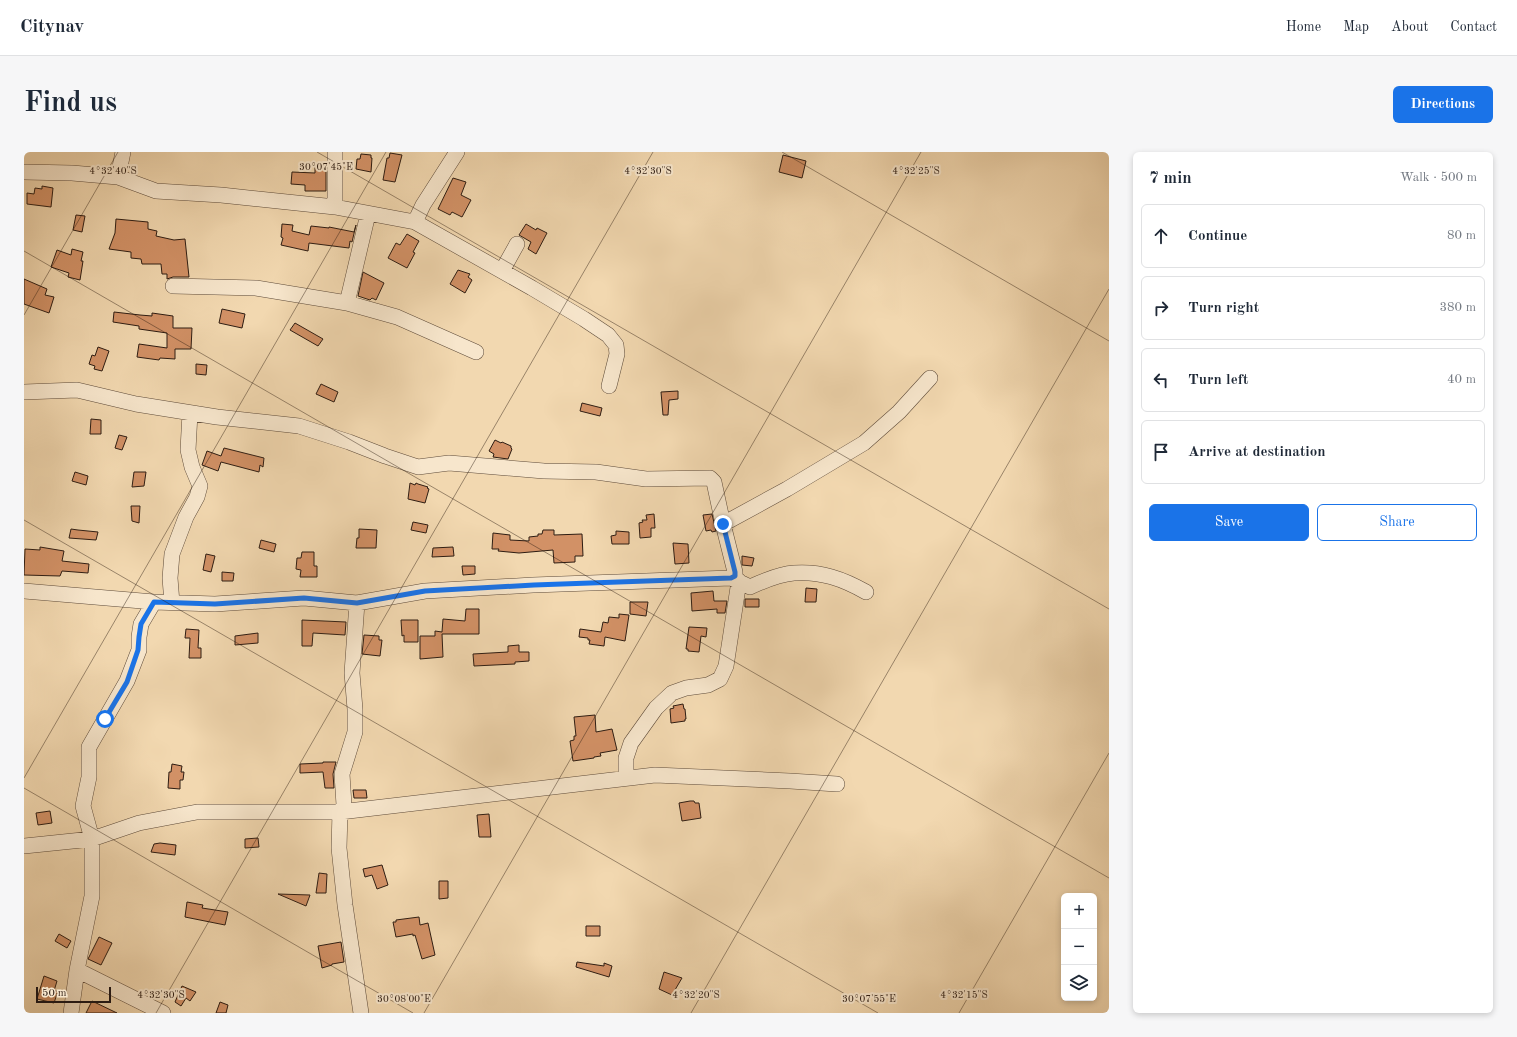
<!DOCTYPE html>
<html lang="en">
<head>
<meta charset="utf-8">
<style>
  :root { --surface:#fff; --page:#f6f6f7; --text:#1f2937; --muted:#747a83; --line:#e0e1e3; --accent:#1a73e8 }
  body { margin:0; font-family:"Old Standard TT",serif; background:var(--page); color:var(--text) }
  .controls { position:absolute; right:12px; bottom:12px; display:grid; overflow:hidden; border-radius:6px; box-shadow:0 2px 6px #0003 }
  .controls button { width:36px; height:36px; display:grid; place-items:center; padding:0; border:0; border-bottom:1px solid var(--line); background:var(--surface); color:var(--text); font:20px sans-serif }
  .scale { position:absolute; left:12px; bottom:10px; width:75px; box-sizing:border-box; padding-left:4px; border:2px solid #2d1c12; border-top:0; font-size:11px; line-height:14px; white-space:nowrap; color:#2d1c12; -webkit-text-stroke:3px #f7e6cc; paint-order:stroke }
  .stop { position:absolute; width:12px; height:12px; margin:-9px; border:3px solid #1a73e8; border-radius:50%; background:#fff }
  .stop.end { background:#1a73e8; border-color:#fff; box-shadow:0 1px 4px #0008 }
  .list { margin:0; padding:0; list-style:none }
  h2 { display:flex; justify-content:space-between; align-items:center; height:52px; margin:0; padding:0 16px; font-size:17px }
  h2 small { font-size:13px; font-weight:400; color:var(--muted) }
  .list li { display:grid; grid-template-columns:26px 1fr auto; gap:12px; align-items:center; box-sizing:border-box; height:64px; margin:0 8px 8px; padding:0 8px; border:1px solid var(--line); border-radius:6px }
  .list b { display:block; font-size:15px; white-space:nowrap }
  .list em { font-size:13px; font-style:normal; color:var(--muted) }
  .actions { display:flex; gap:8px; padding:12px 16px }
  .actions a { flex:1; padding:9px 0; border:1px solid var(--accent); border-radius:6px; text-align:center; font-size:14px; color:var(--accent) }
  .actions .main { background:var(--accent); color:#fff }
  .icon { flex:none; width:22px; height:22px; fill:none; stroke:currentColor; stroke-width:2; stroke-linecap:round; stroke-linejoin:round }
  .map { position:relative; flex:none; width:1085px; height:861px; overflow:hidden; border-radius:6px }
  header { display:flex; align-items:center; gap:24px; box-sizing:border-box; height:56px; padding:0 20px; background:var(--surface); border-bottom:1px solid var(--line) }
  header strong { font-size:19px }
  nav { display:flex; gap:22px; margin-inline-start:auto; font-size:14px }
  .intro { display:flex; align-items:center; justify-content:space-between; box-sizing:border-box; height:96px; padding:0 24px }
  h1 { margin:0; font-size:28px }
  .button { padding:10px 18px; border-radius:6px; background:var(--accent); color:#fff; font-size:14px; font-weight:700 }
  main { display:flex; gap:24px; padding:0 24px }
  aside { flex:1; background:var(--surface); border-radius:6px; box-shadow:0 2px 6px #0003 }
  .map>svg:first-child { display:block }
  .building { fill:#d29166; stroke:#2d1c12 }
  .lines { fill:none; stroke-linecap:round; stroke-linejoin:round }
  .minor-casing { stroke:#5e4b3a; stroke-width:16 }
  .minor { stroke:#f7e6cc; stroke-width:15 }
  .route { stroke:#1a73e8; stroke-width:5 }
  .ticks { fill:none; stroke:#2d1c12; stroke-width:1; stroke-opacity:0.45 }
  .ticks-label { font-size:10px; text-anchor:middle; fill:#2d1c12; stroke:#f7e6cc; stroke-width:4; stroke-linejoin:round; paint-order:stroke }
</style>
</head>
<body>
<header>
<strong>Citynav</strong>
<nav><a>Home</a><a>Map</a><a>About</a><a>Contact</a></nav>
</header>
<div class="intro"><h1>Find us</h1><a class="button">Directions</a></div>
<main>
<div class="map">
<svg width="1085" height="861" viewBox="0 0 1085 861">
  <rect width="100%" height="100%" fill="#f2d8b0"/>
  <filter id="stains"><feTurbulence type="fractalNoise" baseFrequency=".005" numOctaves="4"/><feColorMatrix values="0 0 0 0 .2 0 0 0 0 .09 0 0 0 0 .02 0 0 0 .5 -.17"/></filter>
  <radialGradient id="worn" r=".72"><stop offset=".6" stop-color="#630" stop-opacity="0"/><stop offset="1" stop-color="#630" stop-opacity=".3"/></radialGradient>
  <path class="building" d="M366,1L378,3L371,30L359,28L363,6H365Z
    M337,2L347,3V6H348L347,20L332,17L333,7H336Z
    M759,3L782,9L778,26L755,20Z
    M291,12H302V39H281V33L267,32L268,20L291,21Z
    M429,26L442,30L437,43L447,48L438,65L428,60L426,63L414,57Z
    M18,34L29,36L27,55L3,52V41L10,42L11,36L18,37Z
    M52,63L61,64L58,80L49,78Z
    M92,67L124,70V77L133,79L132,84L150,88L161,87L165,125H149L143,127V122H138L137,112H118L117,107L107,106V100L85,97L91,81Z
    M258,72L269,73L268,79L285,83L287,74L305,76V75L330,80L332,73L328,90L326,89L325,96L285,91L284,99L257,93L259,86L257,85Z
    M502,72L512,78L513,76L523,81L512,102L504,97L507,90L495,83Z
    M383,82L395,89L389,100L391,101L383,116L364,106L372,91L376,93Z
    M48,97L59,100L57,109H59L56,128L44,125L45,121L27,115L33,98L47,103Z
    M434,118L446,122L444,125L448,128L441,141L426,132Z
    M339,120L360,131L352,148L348,146L346,148L334,144Z
    M0,127L23,137L21,143L30,145L25,161L0,152Z
    M198,157L221,162L218,176L195,171Z
    M90,160L116,163L128,164V161L149,164V176H168L167,197H151V207L136,206L135,208L113,205L115,192L143,196V181L115,177V174L89,170Z
    M271,171L299,187L294,194L266,178Z
    M74,195L85,199L78,219L70,217L71,214L65,212L68,203L71,204Z
    M172,212L183,213L182,223L172,222Z
    M297,232L314,240L310,250L292,242Z
    M654,239V247L645,248L644,263H639L637,240Z
    M558,251L578,256L576,264L556,259Z
    M67,267L77,268V282H66Z
    M95,283L103,285L98,298L91,296Z
    M471,288L477,291L478,290L487,294V296L488,297L484,307L469,305L470,302L465,299Z
    M200,296L240,306L239,315L236,313L235,320L197,310L194,319L178,313L183,299L197,304Z
    M51,320L64,324L62,333L48,329Z
    M110,320H122L120,334L108,335Z
    M386,331L391,333L392,331L394,332L404,335L403,336L405,337L401,351L384,347Z
    M107,354H116L115,371L108,369Z
    M630,362L631,376H627V385L616,386L615,371L619,370L618,368H623L622,363Z
    M688,362L692,379L688,380L687,378L682,379L679,363Z
    M389,370L404,373L402,381L387,378Z
    M47,377L54,378L74,380L72,388L45,386Z
    M335,377L353,378L352,396H332L333,386H335Z
    M519,378H530V383L558,382L559,404H551V410L530,411L529,398L495,401L474,399L475,397H468L469,381L486,383V388L505,389V385L514,384V382H518Z
    M592,379L605,380V392H588L587,384L592,383Z
    M237,388L252,392L250,400L235,396Z
    M649,391L664,392L665,411L651,412Z
    M16,395L40,399L38,409L65,412L64,421L38,419L36,424L0,423L1,397L16,398Z
    M429,395L430,404L408,405L409,396Z
    M278,400H290V414H293V425H276L277,418L272,417L273,406H277Z
    M182,402L191,404L187,420L179,418Z
    M718,404L730,406L728,414L718,413Z
    M438,414H451V422L439,423Z
    M198,420L210,421L209,429H198Z
    M782,436L793,437L792,450H781Z
    M689,439L690,449H703L701,461H693V457L668,459L667,441Z
    M721,447H735V455H721Z
    M606,450H624L622,464L606,462Z
    M442,457H455V482H418L419,505L396,507V484H411V479L418,480L419,467L441,469Z
    M595,462L605,463L601,489L581,485L580,494L565,492L566,488H564V486L555,485L556,477L577,480L579,470L584,471L585,465L595,466Z
    M278,468L322,470L321,483L289,481L288,494H278Z
    M377,468H394V490H380V483L378,484Z
    M665,475L683,476L682,485L677,484L675,500L664,499V497H662Z
    M162,477L175,478L174,496H177V506H165L166,486H161Z
    M234,481V491L211,493V484Z
    M340,483L355,484V488H358L356,504L338,502Z
    M495,493V500H505V509L491,510V512L450,514L449,502L484,500V494Z
    M659,552L660,557H661L662,567H661V569L647,571L646,557L650,556L649,554Z
    M571,563L572,580L588,577L593,598L576,601L577,604L570,605V606L549,609L546,589L550,588V584H552L550,565Z
    M299,610H312L309,622L310,636H301L299,620L276,621V612L299,611Z
    M148,612L158,614L157,620H160L159,628H156V637L144,636L145,620H147Z
    M329,638H342L343,646H330Z
    M666,649H670L671,651H675L677,666L658,669L655,651Z
    M26,659L28,671L14,673L12,661Z
    M465,662L467,685H455L453,663Z
    M234,686L235,695L221,696V687Z
    M136,691L152,693L151,703L127,700L130,692Z
    M358,713L364,733L353,737L348,723L341,725L339,717Z
    M295,721L303,722L302,741H292Z
    M415,729H424V746L415,747Z
    M254,742L286,743L282,754Z
    M163,750L179,753L178,756L204,760L201,773L161,765Z
    M395,765L396,773L404,771L411,803L398,807L391,783L389,784V782L372,785L369,770H372V768Z
    M562,774H576V784H562Z
    M35,782L47,789L43,796L31,789Z
    M75,785L88,791L77,813L64,807Z
    M317,790L320,810L308,812V813L298,816L294,794Z
    M553,810L580,814V811L588,814L585,825L552,815Z
    M640,820L658,826L648,843L635,837Z
    M20,824L33,829L30,839H34L30,851L13,847Z
    M158,834L172,840L166,849L162,846L157,854L151,850Z
    M68,849L93,861H62Z
    M196,850L204,853L202,861H192Z"/>
  <g class="lines">
    <defs>
      <path id="minor" d="M311,0V55
        M0,20L48,21L94,25L132,39L197,43L311,55L391,70L508,136L560,167L584,183L592,193L593,202L585,234
        M94,25L99,0
        M391,70L399,53L433,0
        M478,119L493,92
        M149,134L232,136L323,151L344,62
        M323,151L373,165L452,200
        M0,240L53,238L112,252L193,265L275,274L325,290L361,304L394,315L425,311L520,319L572,320L622,327L686,326L690,330L699,372L711,420V424L707,426
        M699,372L763,337L840,291L875,260L906,226
        M0,439L130,450L191,452L280,446L333,451L401,439L509,433L707,426L726,435C739,429 756,422 770,421C797,419 819,427 842,440
        M148,451L146,426L148,402L162,365L173,345L176,334L168,315L164,298L166,261
        M333,451L328,521L331,557V580L318,622L320,653L316,660L315,696L321,753L337,861
        M602,626V606L607,591L632,556L648,541L662,536L684,533L696,527L702,514L715,429
        M0,694L68,687L115,671L173,660H316L631,623L766,629L813,632
        M53,818L139,861
        M47,861L53,818L68,744V687L59,654L65,625V595L103,529L115,498V485L117,472L130,450"/>
    </defs>
    <use href="#minor" class="minor-casing"/>
    <use href="#minor" class="minor"/>
  </g>
  <g class="lines">
    <path class="route" d="M81,567L103,530L114,498L115,485L117,472L130,450L191,452L280,446L333,451L401,439L510,433L707,426L711,424V420L699,372"/>
  </g>
  <path class="ticks" d="M293,0L1085,457M758,0L1085,189M0,99L1085,726M0,163L94,0M0,368L854,861M0,626L362,0M0,636L389,861M132,861L629,0M400,861L897,0M667,861L1085,137M935,861L1085,601"/>
  <g class="ticks-label">
    <text x="302" y="18">30°07'45"E</text>
    <text x="89" y="22">4°32'40"S</text>
    <text x="624" y="22">4°32'30"S</text>
    <text x="892" y="22">4°32'25"S</text>
    <text x="137" y="846">4°32'30"S</text>
    <text x="672" y="846">4°32'20"S</text>
    <text x="940" y="846">4°32'15"S</text>
    <text x="380" y="850">30°08'00"E</text>
    <text x="845" y="850">30°07'55"E</text>
  </g>
  <rect width="100%" height="100%" filter="url(#stains)"/>
  <rect width="100%" height="100%" fill="url(#worn)"/>
</svg>
<div class="controls">
<button>+</button>
<button>−</button>
<button><svg class="icon" aria-label="layers" viewBox="0 0 24 24"><path d="M12 4l9 5-9 5-9-5zM3 14l9 5 9-5"/></svg></button>
</div>
<div class="scale">50 m</div>
<div class="stop" style="left:81px;top:567px"></div>
<div class="stop end" style="left:699px;top:372px"></div>
</div>
<aside>
<h2>7 min<small>Walk · 500 m</small></h2>
<ul class="list">
<li><svg class="icon" aria-label="ahead" viewBox="0 0 24 24"><path d="M12 20V5M6 11l6-6 6 6"/></svg><div><b>Continue</b></div><em>80 m</em></li>
<li><svg class="icon" aria-label="right" viewBox="0 0 24 24"><path d="M7 20v-9h11M14 6l5 5-5 5"/></svg><div><b>Turn right</b></div><em>380 m</em></li>
<li><svg class="icon" aria-label="left" viewBox="0 0 24 24"><path d="M17 20v-9H6M10 6l-5 5 5 5"/></svg><div><b>Turn left</b></div><em>40 m</em></li>
<li><svg class="icon" aria-label="arrive" viewBox="0 0 24 24"><path d="M6 21V4h12l-3 4 3 4H6"/></svg><div><b>Arrive at destination</b></div></li>
</ul>
<div class="actions"><a class="main">Save</a><a>Share</a></div>
</aside>
</main>
</body>
</html>
